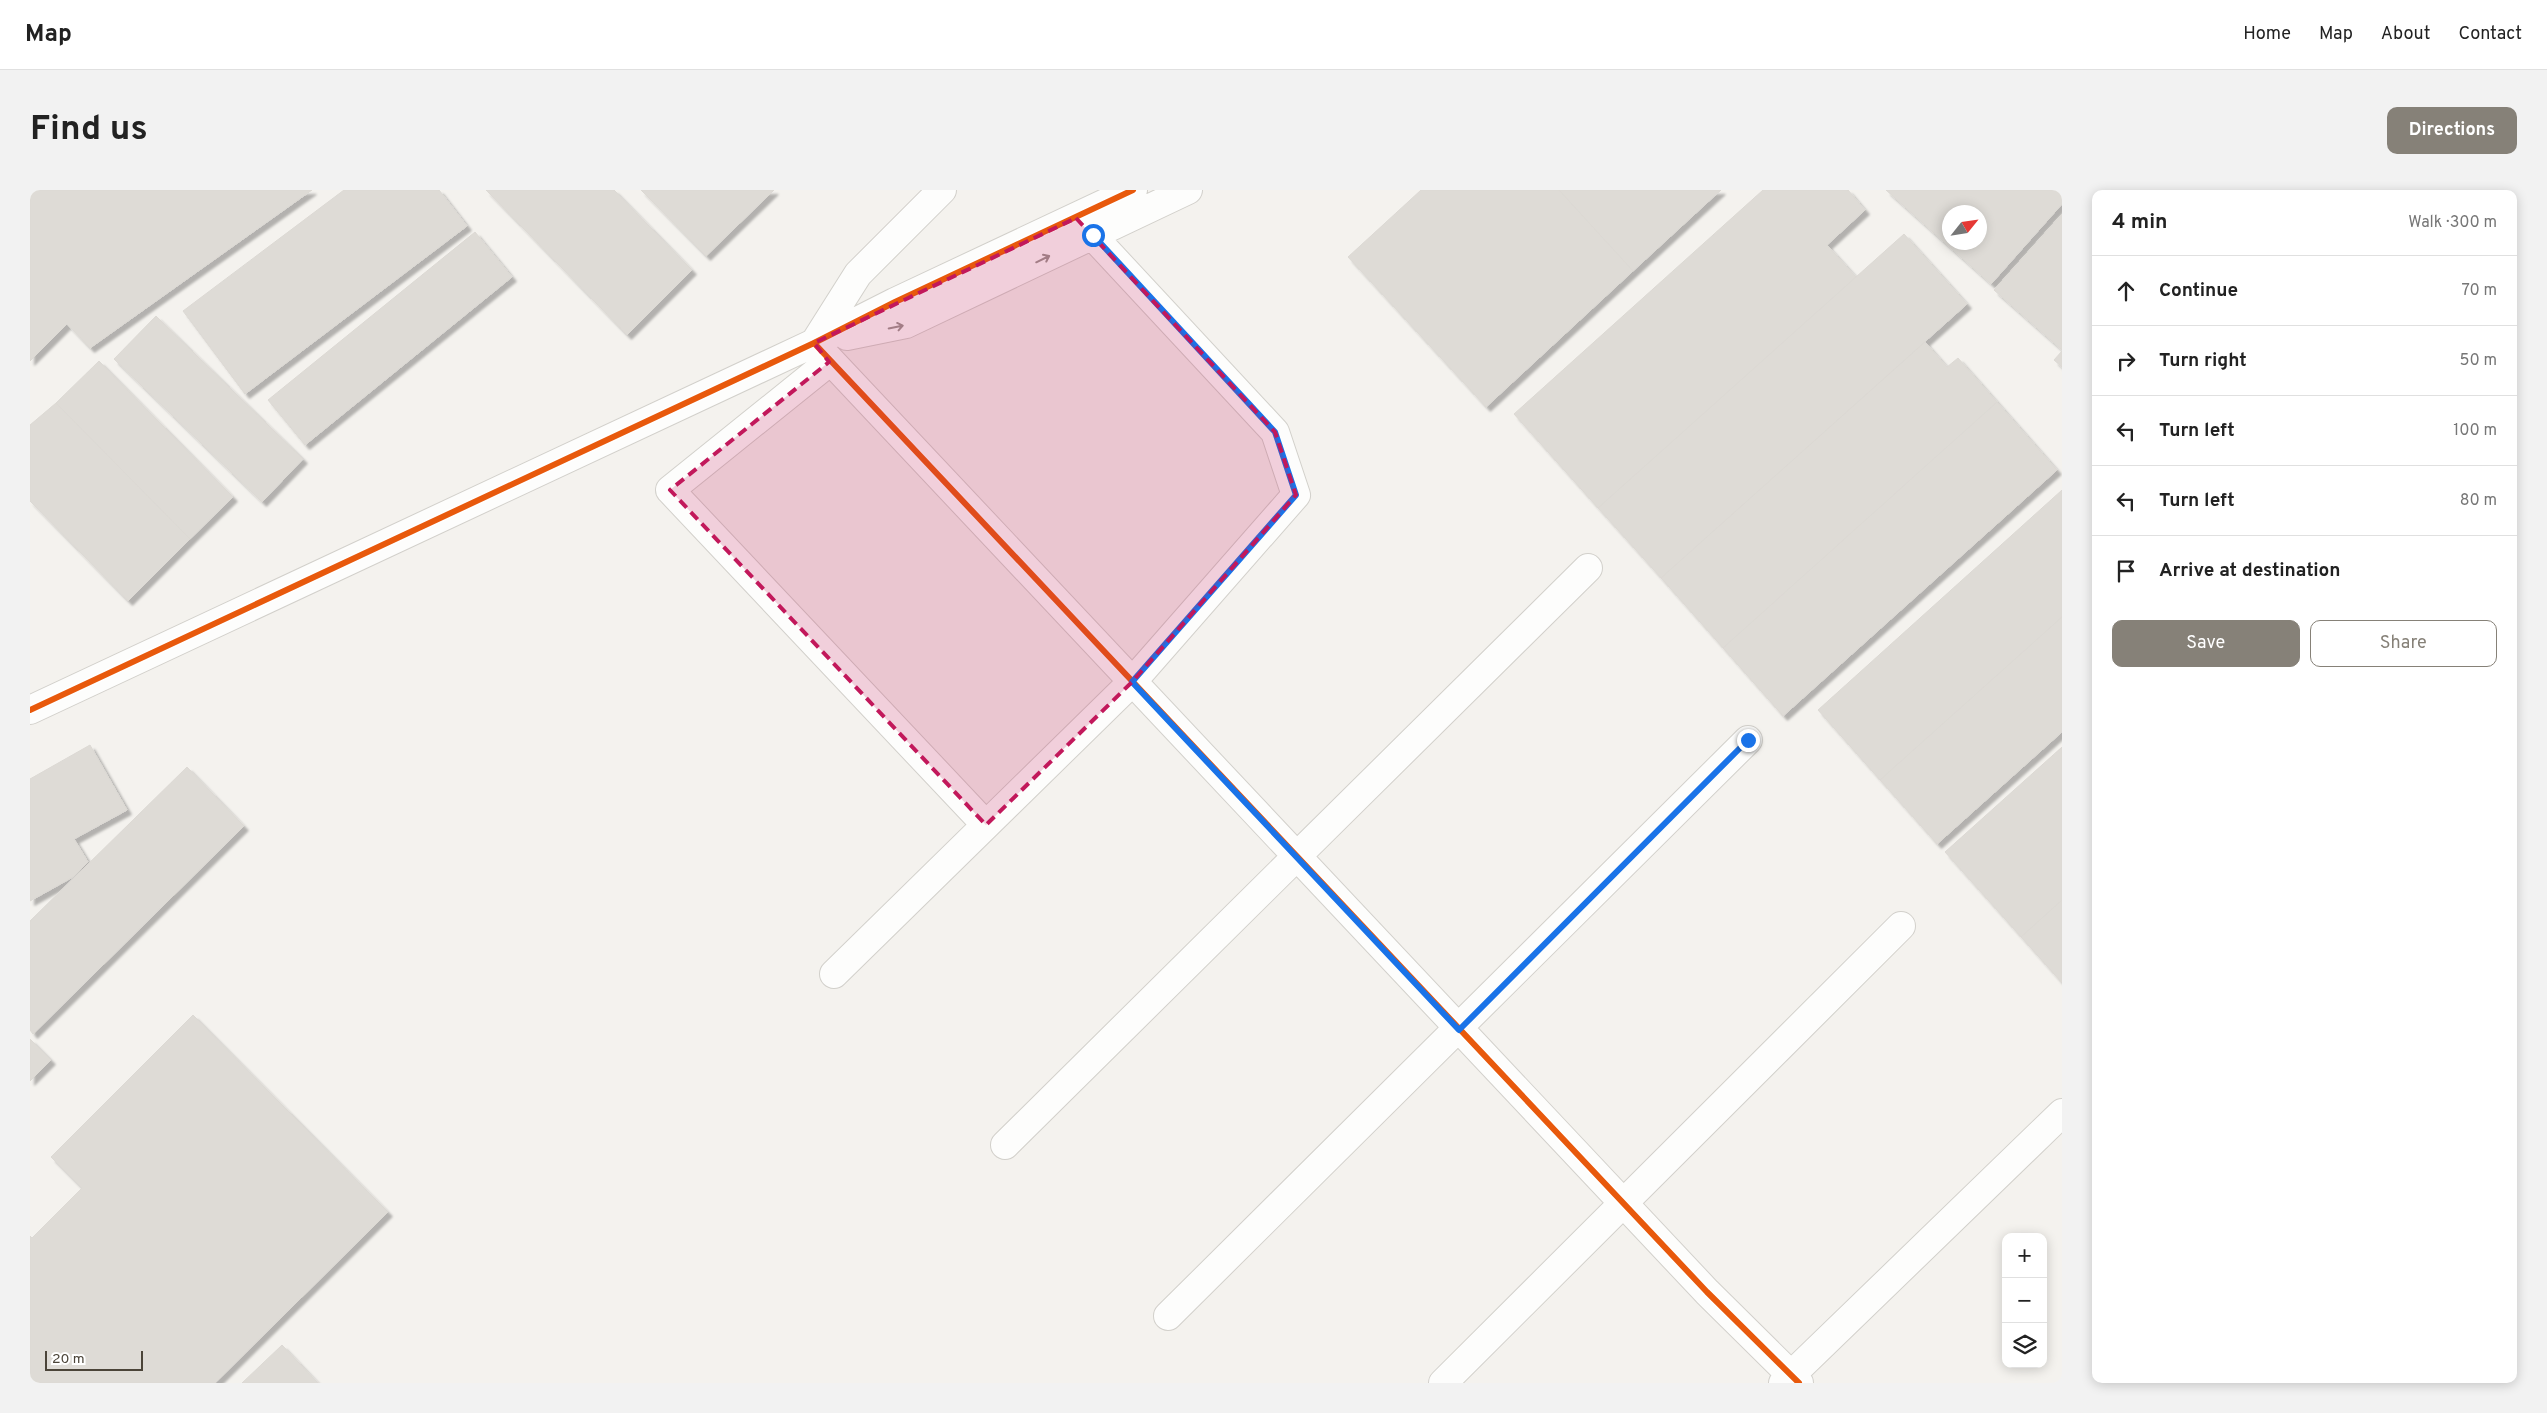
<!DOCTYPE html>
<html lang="en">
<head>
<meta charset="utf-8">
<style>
  :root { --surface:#fff; --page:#f2f2f2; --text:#222; --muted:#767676; --line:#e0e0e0; --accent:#868178 }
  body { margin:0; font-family:Overpass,sans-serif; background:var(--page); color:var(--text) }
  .controls { position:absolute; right:15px; bottom:15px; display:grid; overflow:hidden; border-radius:10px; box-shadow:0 2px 12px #0003 }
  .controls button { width:45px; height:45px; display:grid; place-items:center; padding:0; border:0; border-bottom:1px solid var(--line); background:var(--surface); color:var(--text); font:25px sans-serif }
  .compass { position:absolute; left:1912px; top:15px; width:45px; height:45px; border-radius:50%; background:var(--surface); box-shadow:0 2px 12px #0003; rotate:60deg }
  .scale { position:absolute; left:15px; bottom:12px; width:98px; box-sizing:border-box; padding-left:5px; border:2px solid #4b4439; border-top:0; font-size:14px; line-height:18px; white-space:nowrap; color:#4b4439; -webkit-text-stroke:4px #fff; paint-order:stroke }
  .stop { position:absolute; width:15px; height:15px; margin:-11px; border:4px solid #1a73e8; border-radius:50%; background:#fff }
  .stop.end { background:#1a73e8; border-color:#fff; box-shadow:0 1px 5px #0008 }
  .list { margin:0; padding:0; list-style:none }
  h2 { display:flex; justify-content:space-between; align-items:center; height:65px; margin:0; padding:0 20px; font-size:21px }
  h2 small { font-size:16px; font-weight:400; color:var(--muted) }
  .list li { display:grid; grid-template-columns:32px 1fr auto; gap:15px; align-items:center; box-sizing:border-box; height:70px; padding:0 20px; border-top:1px solid var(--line) }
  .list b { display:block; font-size:19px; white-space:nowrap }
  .list em { font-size:16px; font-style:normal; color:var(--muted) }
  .actions { display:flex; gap:10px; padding:15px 20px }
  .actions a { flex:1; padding:11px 0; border:1px solid var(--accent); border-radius:10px; text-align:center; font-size:18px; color:var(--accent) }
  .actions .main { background:var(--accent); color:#fff }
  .icon { flex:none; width:28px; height:28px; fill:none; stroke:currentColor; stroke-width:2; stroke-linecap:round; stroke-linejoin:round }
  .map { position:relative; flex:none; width:2032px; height:1193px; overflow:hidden; border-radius:10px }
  header { display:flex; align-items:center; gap:30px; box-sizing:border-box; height:70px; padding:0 25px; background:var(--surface); border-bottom:1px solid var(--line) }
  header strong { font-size:24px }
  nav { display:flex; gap:28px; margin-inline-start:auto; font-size:18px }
  .intro { display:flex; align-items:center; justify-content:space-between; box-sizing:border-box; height:120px; padding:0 30px }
  h1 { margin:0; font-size:35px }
  .button { padding:12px 22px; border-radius:10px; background:var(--accent); color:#fff; font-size:18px; font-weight:700 }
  main { display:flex; gap:30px; padding:0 30px }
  aside { flex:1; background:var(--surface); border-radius:10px; box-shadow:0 2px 12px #0003 }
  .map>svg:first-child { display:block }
  .building { fill:#dedbd6; stroke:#dcd9d4; fill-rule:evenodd; filter:url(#shadow) }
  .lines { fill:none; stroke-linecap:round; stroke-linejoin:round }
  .minor-casing { stroke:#d2d0cb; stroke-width:30 }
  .minor { stroke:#fdfdfc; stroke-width:28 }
  .cycleway-casing { stroke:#fff; stroke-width:9 }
  .cycleway { stroke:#e8590c; stroke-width:6 }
  .oneway { stroke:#9b9791 }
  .route { stroke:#1a73e8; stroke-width:6 }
  .marked { fill:#c2185b; fill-opacity:0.2; stroke:#c2185b; stroke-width:4; stroke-dasharray:10 6; stroke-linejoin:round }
</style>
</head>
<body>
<header>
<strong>Map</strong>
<nav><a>Home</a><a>Map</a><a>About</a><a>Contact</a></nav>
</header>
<div class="intro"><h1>Find us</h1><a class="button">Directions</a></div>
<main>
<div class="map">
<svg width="2032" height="1193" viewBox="0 0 2032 1193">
  <defs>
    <filter id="shadow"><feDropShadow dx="4.5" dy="4.5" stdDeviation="1" flood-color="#0004"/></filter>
  </defs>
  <rect width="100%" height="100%" fill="#f4f2ee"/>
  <path class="building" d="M0,0H282L60,158L37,134L0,171Z
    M314,0H409L437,36L215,204L153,121Z
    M456,0H584L662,80L597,145Z
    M611,0H744L676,66Z
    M1391,0H1529L1603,81L1456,217L1318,67Z
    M1529,0H1691L1603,81Z
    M1733,0H1818L1835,20L1797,55L1826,87L1568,318L1484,224Z
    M1856,0H2032V14L1961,94ZM1920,22H1950V52H1920Z
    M2032,24V160L1964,100Z
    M445,42L482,87L275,255L238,210Z
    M1874,44L1937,114L1631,388L1568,318Z
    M126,126L273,269L232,312L84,169Z
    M1895,152L1917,177L1928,168L1967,212L1693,458L1631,388Z
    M2032,161V177L2024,170Z
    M69,171L203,307L160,349L26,213Z
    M1967,212L2027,280L1753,526L1693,458Z
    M26,213L160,349L98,411L0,311V235Z
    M2032,300V427L1850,590L1788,520Z
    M2032,427V542L1907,654L1850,590Z
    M60,555L97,620L44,649L58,672L43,687L0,711V589Z
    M2032,557V710L1991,747L1915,662Z
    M157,577L214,636L3,844L0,840V731Z
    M2032,710V793L1991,747Z
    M163,825L358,1022L185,1193H0V1046L2,1048L52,998L21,967Z
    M0,849L21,870L0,891Z
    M252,1155L288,1193H212Z"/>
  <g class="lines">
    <defs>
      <path id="minor" d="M817,146L876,134L1158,0
        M785,152L828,84L912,0
        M784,153L1677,1102L1769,1193
        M799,172L640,300L956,635
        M0,520L784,153L865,112L1103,0
        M804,784L1102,492L1266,305L1245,242L1046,28
        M975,955L1558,378
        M1138,1126L1718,550
        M1413,1193L1871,736
        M1753,1193L2032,923"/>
    </defs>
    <use href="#minor" class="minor-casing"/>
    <use href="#minor" class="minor"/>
    <defs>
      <path id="cycleway" d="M784,153L1677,1102L1769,1193
        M0,520L784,153L865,112L1103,0"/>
    </defs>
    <use href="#cycleway" class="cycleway-casing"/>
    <use href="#cycleway" class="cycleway"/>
  </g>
  <defs><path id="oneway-shaft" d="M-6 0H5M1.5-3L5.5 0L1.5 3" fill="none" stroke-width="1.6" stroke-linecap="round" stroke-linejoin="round" transform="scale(1.25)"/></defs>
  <g class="oneway">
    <use href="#oneway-shaft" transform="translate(1013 69) rotate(-26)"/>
    <use href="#oneway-shaft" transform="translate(866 137) rotate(-11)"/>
  </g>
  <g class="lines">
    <path class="route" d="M1063,45L1245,242L1266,305L1102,492L1429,840L1718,550"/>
  </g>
  <path class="marked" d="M1046,28L1245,242L1266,305L1102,492L956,635L640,300L799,172L784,153Z"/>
</svg>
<div class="controls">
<button>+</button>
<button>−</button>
<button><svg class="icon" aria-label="layers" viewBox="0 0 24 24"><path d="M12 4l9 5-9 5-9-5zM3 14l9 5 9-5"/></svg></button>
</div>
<svg class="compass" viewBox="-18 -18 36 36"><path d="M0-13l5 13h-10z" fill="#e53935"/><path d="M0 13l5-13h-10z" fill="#767676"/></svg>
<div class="scale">20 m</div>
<div class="stop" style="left:1063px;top:45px"></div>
<div class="stop end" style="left:1718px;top:550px"></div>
</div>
<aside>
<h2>4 min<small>Walk · 300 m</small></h2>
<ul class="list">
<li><svg class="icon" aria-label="ahead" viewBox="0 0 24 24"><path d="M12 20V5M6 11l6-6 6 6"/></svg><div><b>Continue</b></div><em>70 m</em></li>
<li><svg class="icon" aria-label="right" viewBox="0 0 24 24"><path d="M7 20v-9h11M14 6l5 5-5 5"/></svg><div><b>Turn right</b></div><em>50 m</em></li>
<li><svg class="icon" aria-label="left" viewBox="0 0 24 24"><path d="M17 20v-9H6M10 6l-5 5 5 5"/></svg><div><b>Turn left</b></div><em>100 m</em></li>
<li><svg class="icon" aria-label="left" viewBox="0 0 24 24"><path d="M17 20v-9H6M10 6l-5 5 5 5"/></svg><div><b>Turn left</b></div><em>80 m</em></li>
<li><svg class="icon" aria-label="arrive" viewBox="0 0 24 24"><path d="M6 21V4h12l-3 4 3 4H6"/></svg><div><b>Arrive at destination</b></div></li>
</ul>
<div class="actions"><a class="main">Save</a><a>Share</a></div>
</aside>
</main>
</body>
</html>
